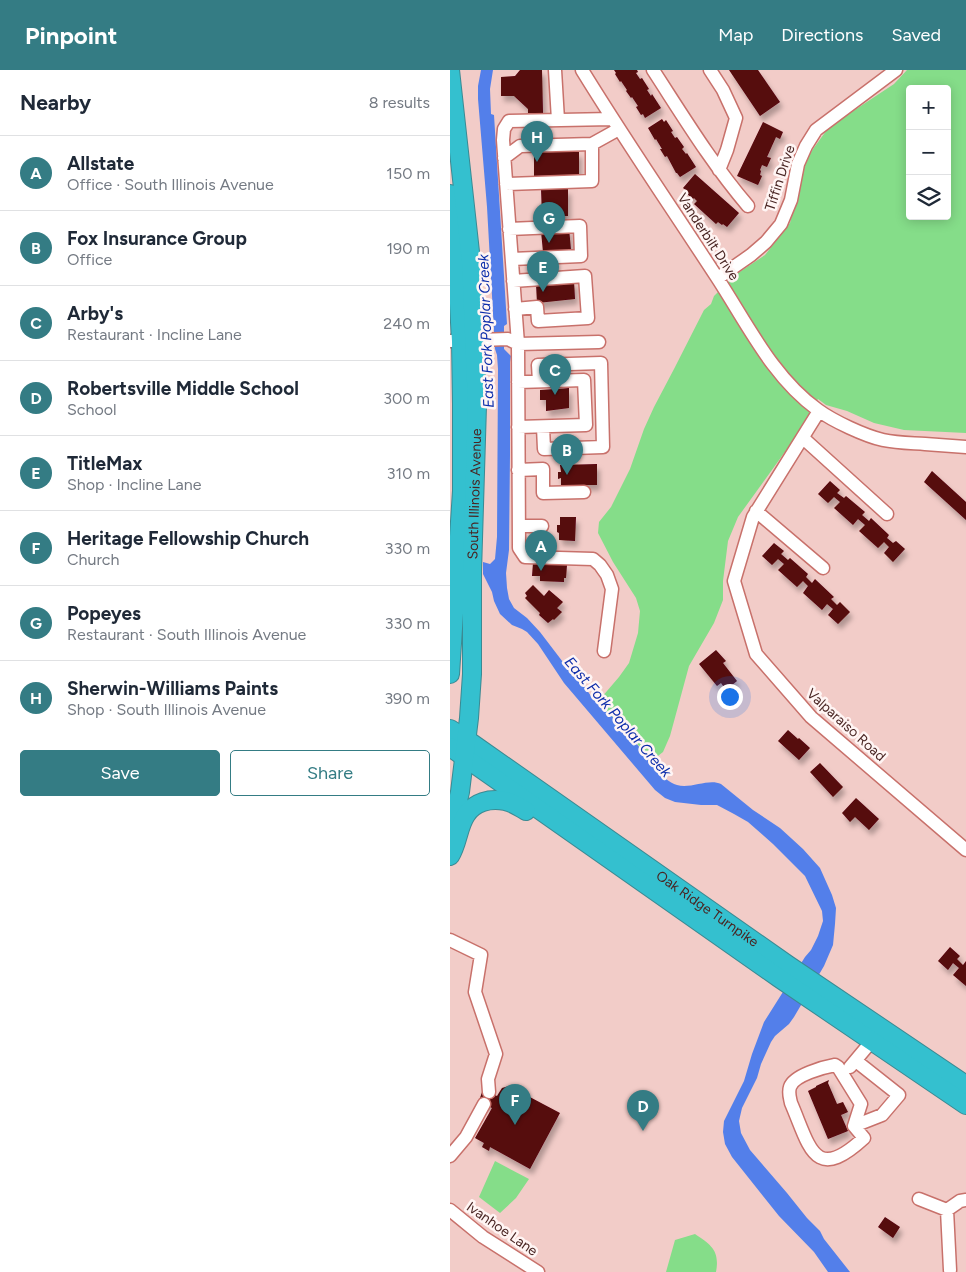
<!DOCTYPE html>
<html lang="en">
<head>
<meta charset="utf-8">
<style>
  :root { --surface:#fff; --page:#f2f2f3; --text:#1f2937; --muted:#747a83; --line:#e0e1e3; --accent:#347c84 }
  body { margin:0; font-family:Figtree,sans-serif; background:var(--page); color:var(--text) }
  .controls { position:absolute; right:15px; top:15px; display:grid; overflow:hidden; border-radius:5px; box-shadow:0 2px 12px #0003 }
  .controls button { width:45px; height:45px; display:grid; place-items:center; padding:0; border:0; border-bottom:1px solid var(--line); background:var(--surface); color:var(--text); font:25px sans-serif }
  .you { position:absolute; left:279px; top:626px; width:18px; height:18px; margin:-12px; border:4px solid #fff; border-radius:50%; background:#1a73e8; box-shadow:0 0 0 8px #1a73e833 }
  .badge { display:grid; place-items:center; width:32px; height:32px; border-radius:50%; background:var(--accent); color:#fff; font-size:16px; font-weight:700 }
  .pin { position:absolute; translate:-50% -41px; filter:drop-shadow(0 1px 2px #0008) }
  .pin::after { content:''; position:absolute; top:26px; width:18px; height:15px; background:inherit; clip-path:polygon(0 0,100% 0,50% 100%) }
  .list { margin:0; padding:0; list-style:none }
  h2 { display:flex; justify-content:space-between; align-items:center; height:65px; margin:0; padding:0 20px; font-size:21px }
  h2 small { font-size:16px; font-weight:400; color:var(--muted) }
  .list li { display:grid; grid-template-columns:32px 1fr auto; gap:15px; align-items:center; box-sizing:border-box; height:75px; padding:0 20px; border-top:1px solid var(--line) }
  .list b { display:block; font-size:19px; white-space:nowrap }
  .list p { margin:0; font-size:16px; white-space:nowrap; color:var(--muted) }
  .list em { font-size:16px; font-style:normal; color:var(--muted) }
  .actions { display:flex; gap:10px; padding:15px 20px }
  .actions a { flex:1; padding:11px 0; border:1px solid var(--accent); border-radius:5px; text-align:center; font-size:18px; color:var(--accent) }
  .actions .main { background:var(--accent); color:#fff }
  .icon { flex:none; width:28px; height:28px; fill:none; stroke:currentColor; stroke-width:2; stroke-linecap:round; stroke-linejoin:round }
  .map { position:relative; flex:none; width:516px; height:1202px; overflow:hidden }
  header { display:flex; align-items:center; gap:30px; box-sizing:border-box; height:70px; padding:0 25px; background:var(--accent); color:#fff }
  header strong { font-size:24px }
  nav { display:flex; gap:28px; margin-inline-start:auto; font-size:18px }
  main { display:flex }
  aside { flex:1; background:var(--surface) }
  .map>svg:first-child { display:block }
  .green { fill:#85dd89; fill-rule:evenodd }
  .water { fill:#537fea }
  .building { fill:#56070c; filter:url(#shadow) }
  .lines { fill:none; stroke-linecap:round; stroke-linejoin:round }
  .minor-casing { stroke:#c8716b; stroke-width:15 }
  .highway-casing { stroke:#3b8a93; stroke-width:20 }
  .minor { stroke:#fff; stroke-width:12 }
  .highway { stroke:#34c0cf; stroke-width:18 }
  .labels { text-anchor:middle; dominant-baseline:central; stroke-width:5; stroke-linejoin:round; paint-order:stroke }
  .street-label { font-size:14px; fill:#492523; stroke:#fff5f4 }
  .water-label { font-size:15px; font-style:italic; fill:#0e2eab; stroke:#fff5f4 }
</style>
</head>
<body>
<header>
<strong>Pinpoint</strong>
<nav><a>Map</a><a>Directions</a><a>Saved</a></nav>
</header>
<main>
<aside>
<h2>Nearby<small>8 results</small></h2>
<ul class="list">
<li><span class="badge">A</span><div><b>Allstate</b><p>Office · South Illinois Avenue</p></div><em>150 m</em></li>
<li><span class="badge">B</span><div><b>Fox Insurance Group</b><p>Office</p></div><em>190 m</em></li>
<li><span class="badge">C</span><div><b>Arby's</b><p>Restaurant · Incline Lane</p></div><em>240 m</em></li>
<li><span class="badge">D</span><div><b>Robertsville Middle School</b><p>School</p></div><em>300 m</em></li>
<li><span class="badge">E</span><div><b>TitleMax</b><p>Shop · Incline Lane</p></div><em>310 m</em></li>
<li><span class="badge">F</span><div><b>Heritage Fellowship Church</b><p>Church</p></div><em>330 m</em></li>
<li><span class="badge">G</span><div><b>Popeyes</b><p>Restaurant · South Illinois Avenue</p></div><em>330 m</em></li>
<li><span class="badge">H</span><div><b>Sherwin-Williams Paints</b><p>Shop · South Illinois Avenue</p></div><em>390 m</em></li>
</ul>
<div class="actions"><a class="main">Save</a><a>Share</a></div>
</aside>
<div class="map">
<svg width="516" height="1202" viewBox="0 0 516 1202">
  <defs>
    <filter id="shadow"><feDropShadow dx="3" dy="5.5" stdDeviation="2.5" flood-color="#0004"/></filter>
  </defs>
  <rect width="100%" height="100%" fill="#f2ccc8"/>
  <path class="green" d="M457,0H516V363L454,360L424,353L397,341L376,335L368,329L342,372L288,447L278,471L273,511V530L264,553L239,596L220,666L213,682L204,689C188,679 183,666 170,654C165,648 155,643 152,636C152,636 152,629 151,628L169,607L179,593L188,563L190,541L186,528L163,492L148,463L149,452L161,437L180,399L194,359L204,337L224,299L254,240L261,234L264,226L285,205L315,185L340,153L355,93L363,79L379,57L444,14ZM460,19H497V146H460Z
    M45,1091L79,1109L66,1128L50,1143L29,1127Z
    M245,1164C261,1175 270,1180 266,1202H216L225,1170Z"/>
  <path class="water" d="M31,0H43L40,19L41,44L44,45L57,254L54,256V279L61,286L60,292V385L59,480L56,503L57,518L59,529L64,538L77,548L90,562L119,600L132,613L143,629L170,654L216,709C219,711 223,714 227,715C241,719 259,708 271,714L303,740L330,758L353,779L370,798L382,825L386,838L385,854L383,875L374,896L344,947L339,954L325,966L321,972L311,994L307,1008L292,1038L289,1051L291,1063L300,1080L337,1123L357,1148L370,1161L374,1169L400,1202H378L364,1182L329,1146L282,1087L275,1074L273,1062L274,1051L294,1011L302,984L314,952L355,887L361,880L368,866L373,851L372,841L355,806L323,774L298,752L284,744L267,735H251L225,732L215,728L205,720L114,613L88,574L77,562L72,559L62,555L50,544L44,531L42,522L33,504V492L40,494L45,489L47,467L48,299L47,285L45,279L37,137L28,29V16Z"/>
  <path class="building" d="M70,0H92L93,43H78V39L64,26H51V7L65,6Z
    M164,0H187L188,2L186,3L190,9L192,8L199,19L197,20L201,26L202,24L211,38L195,48L193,44L191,45L186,37L188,36L182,27L181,28L176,21L177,20L171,11L170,12L165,4L166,3Z
    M279,0H308L330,32L310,46Z
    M212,49L214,52L216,50L223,61L221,62L225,68L227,67L234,77L232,79L236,84L237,83L246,97L230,107L227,103H226L217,86L215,87L210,79H212L206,69L205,70L198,58Z
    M313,52L333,62L330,69L326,67L317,87L321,88L317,97L312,95L310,100L311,101L310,105L312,106L308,115L287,106Z
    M84,82H129V105L84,106Z
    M245,104L289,143L277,157L273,154L272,155L268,152L266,154L244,134L247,131L244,128L243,129L236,123L237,121L233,118Z
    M91,119H118V146H92Z
    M119,158L121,180L93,182L91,161Z
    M124,211L125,229L87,233L86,214Z
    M119,318V338L96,341V330H90V320Z
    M147,394V415H111V408L108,409V402H111L110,395Z
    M482,401L516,432V450L474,412Z
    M380,411L390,420L387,423L394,428L396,426L415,442L412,445L419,451L421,448L439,465L437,468L443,473L446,471L455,479L443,492L434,483L439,477L434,472L428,478L409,461L415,455L408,449L403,455L384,438L390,432L384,427L378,433L368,424Z
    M110,447H126L125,471L109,470V463L107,462V455H110Z
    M324,473L334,481L331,484L338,490L340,488L358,504L356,507L362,513L365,509L384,527L381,529L387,535L390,532L400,542L388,554L378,545L383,539L377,534L372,540L353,523L358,516L353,511L347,517L328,500L334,494L328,489L322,495L312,486Z
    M83,493L117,495L116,508H114V512L90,511V506H82Z
    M83,515L94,526L99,520L113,532L107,538L112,542L104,550L103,549L98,553L89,545L90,543L75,528L77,526L75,523Z
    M266,580L276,591L273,593L287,611L276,620L271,613L267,616L249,594Z
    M338,660L348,669L349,668L360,678L349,690L328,671Z
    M370,693L393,717L383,727L360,702Z
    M406,728L429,749L419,760L405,747L400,752L392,743Z
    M500,877L510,886L507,889L513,895L516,891V916L503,905L509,898L503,893L498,900L488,891Z
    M379,1010L378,1013L387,1034L393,1032L398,1042L391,1045L398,1061L378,1069L358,1021L366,1017V1016Z
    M59,1016L110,1043L80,1099L40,1077L39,1081L32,1077L34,1073L25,1068L42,1038L29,1031L33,1019L47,1026L52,1018Z
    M435,1147L450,1157L443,1168L428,1157Z"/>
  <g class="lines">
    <defs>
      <path id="minor" d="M105,0L108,50
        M132,0C175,70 221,137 266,206C297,253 322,307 368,340C383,351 415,366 433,370C447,373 461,373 475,374C488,375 502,376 516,377
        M203,0C233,46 262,94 298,136
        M260,0L273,20L286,48L277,80L269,100
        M54,88L70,76L142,74
        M56,114L142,111V74L169,59
        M59,159L130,156L131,186L62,189
        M268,208L301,185L316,172L331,154L341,130L348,94L356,76L366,60L446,0
        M63,211L135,206L138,248L88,251L87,237L65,239
        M0,271L58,269L68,274L149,272
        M89,311L88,295L151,293L153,377L94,379L93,357
        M68,312L134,310L136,355L68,357
        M369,341L303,447L284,511L306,584L361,647L516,780
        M353,368L437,444
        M68,400L93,399V423L134,422
        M306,441L373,498
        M69,456H92
        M154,581L162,519L157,505L150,495L143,489L75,487L69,478L68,274L53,70L54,59L59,51L162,49
        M0,870L31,885L25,922L46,984L38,1009L39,1022
        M385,995L388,997L411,1034L404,1056L414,1068C364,1114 360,1077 341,1033C340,1028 338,1023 340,1017C344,1005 374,997 385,995Z
        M400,997L426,966
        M404,1056L432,1045L449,1025L406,991
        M0,1086L16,1067L34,1034
        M469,1129L497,1140L510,1131L516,1130
        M0,1140L33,1167L88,1202
        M497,1140L500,1200"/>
      <g id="highway">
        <path d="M0,124L6,177L11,271L12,334V421L0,604"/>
        <path id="s1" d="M0,659L16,669L338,895L516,1015"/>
        <path d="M0,677L329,908L516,1035"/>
        <path id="s2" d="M0,763L10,722L19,648L22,604V502L27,336L21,191L0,0"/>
        <path d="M0,786C8,773 8,757 16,745C24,732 40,728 55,731C62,732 69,737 76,741"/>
      </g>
    </defs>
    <use href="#minor" class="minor-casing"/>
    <use href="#highway" class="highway-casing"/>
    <use href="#minor" class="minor"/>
    <use href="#highway" class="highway"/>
  </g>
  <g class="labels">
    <g class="street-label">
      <text transform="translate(330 108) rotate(-72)">Tiffin Drive</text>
      <text transform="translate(258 167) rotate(57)">Vanderbilt Drive</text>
      <text stroke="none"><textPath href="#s2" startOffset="341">South Illinois Avenue</textPath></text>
      <text transform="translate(396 655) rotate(42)">Valparaiso Road</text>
      <text stroke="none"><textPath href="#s1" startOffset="314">Oak Ridge Turnpike</textPath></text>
      <text transform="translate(52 1159) rotate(35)">Ivanhoe Lane</text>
    </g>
    <g class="water-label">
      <text transform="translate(36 261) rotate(-92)">East Fork Poplar Creek</text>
      <text transform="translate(168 647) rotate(49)">East Fork Poplar Creek</text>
    </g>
  </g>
</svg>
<div class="controls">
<button>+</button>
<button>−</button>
<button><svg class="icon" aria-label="layers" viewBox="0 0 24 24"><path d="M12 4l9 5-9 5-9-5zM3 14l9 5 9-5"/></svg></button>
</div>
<div class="you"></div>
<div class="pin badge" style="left:91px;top:501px">A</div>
<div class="pin badge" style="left:117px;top:405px">B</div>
<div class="pin badge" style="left:105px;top:325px">C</div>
<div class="pin badge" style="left:193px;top:1061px">D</div>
<div class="pin badge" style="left:93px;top:222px">E</div>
<div class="pin badge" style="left:65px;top:1055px">F</div>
<div class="pin badge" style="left:99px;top:173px">G</div>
<div class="pin badge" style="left:87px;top:92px">H</div>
</div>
</main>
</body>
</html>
